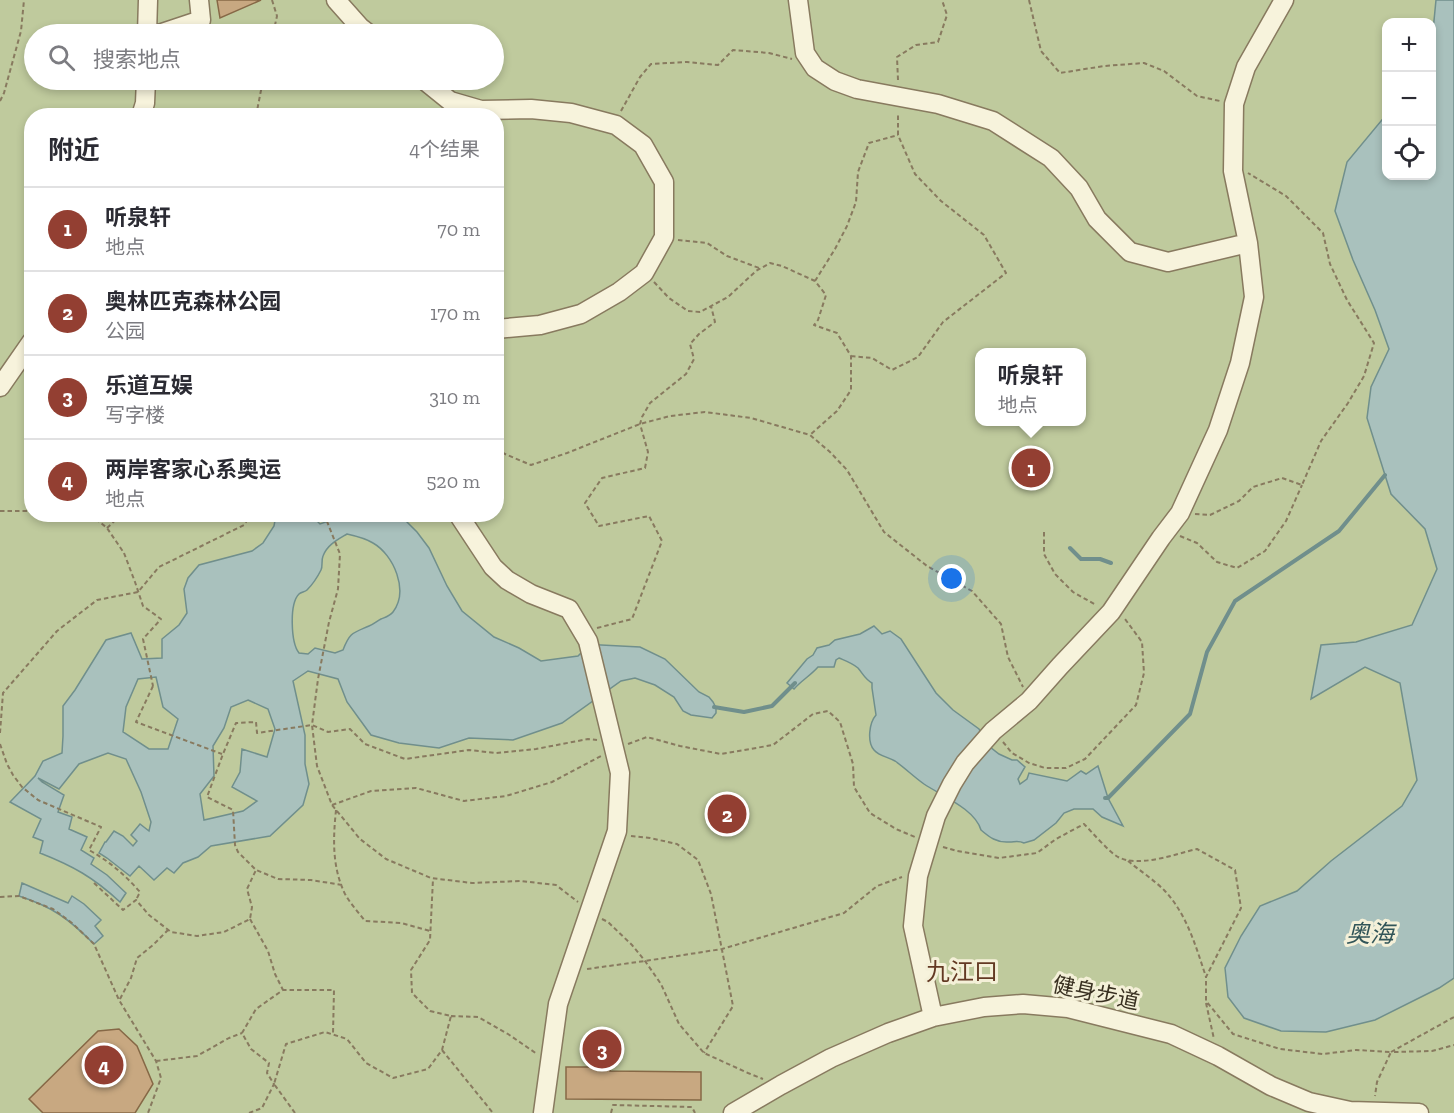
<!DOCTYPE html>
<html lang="zh">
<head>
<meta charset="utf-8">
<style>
  :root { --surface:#fff; --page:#f7f7f7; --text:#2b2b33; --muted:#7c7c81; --line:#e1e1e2; --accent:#933f32 }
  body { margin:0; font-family:"Zilla Slab","Noto Sans SC",serif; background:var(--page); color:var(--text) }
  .controls { position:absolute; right:18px; top:18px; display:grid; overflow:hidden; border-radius:12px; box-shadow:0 3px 9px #0003 }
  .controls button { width:54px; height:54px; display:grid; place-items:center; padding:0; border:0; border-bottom:2px solid var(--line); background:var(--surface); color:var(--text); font:30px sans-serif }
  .you { position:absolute; left:952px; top:579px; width:21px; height:21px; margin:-15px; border:4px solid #fff; border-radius:50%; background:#1a73e8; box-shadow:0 0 0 9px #1a73e833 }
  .badge { display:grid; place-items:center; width:39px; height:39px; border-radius:50%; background:var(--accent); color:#fff; font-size:20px; font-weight:700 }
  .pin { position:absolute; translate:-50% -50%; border:3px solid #fff; box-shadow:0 2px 6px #0006 }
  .popup { position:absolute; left:975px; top:348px; width:111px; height:78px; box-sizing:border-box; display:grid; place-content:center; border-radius:12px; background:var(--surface); filter:drop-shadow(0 2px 4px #0005); font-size:20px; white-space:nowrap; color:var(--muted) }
  .popup b { font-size:22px; color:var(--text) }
  .popup::after { content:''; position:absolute; left:50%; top:100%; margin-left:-12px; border:12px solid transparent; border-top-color:var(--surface) }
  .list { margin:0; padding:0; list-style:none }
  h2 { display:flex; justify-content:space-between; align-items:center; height:78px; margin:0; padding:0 24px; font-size:26px }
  h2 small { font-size:20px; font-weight:400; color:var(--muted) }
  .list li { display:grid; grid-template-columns:39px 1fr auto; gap:18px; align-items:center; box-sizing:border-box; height:84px; padding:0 24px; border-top:2px solid var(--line) }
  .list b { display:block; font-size:22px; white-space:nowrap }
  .list p { margin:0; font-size:20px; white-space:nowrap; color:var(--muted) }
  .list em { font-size:20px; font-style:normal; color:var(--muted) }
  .icon { flex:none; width:33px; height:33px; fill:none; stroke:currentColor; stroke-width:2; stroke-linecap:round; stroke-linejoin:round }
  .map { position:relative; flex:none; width:1454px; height:1113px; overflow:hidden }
  .search { position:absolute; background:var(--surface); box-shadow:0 3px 9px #0003; left:24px; top:24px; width:480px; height:66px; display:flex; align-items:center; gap:15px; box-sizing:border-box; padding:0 21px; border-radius:33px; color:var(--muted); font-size:22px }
  .panel { position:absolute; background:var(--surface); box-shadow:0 3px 9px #0003; left:24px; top:108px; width:480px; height:414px; border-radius:24px }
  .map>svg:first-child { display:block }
  .green { fill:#bfca9d; fill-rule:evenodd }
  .water { fill:#a9c1bd; stroke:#708f8c; stroke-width:1.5; fill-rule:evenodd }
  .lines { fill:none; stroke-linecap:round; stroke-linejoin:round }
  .stream { stroke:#708f8c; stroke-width:4 }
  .building { fill:#c8a881; stroke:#866846; stroke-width:1.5 }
  .minor-casing { stroke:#887a5f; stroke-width:21 }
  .path { stroke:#887a5f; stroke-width:2; stroke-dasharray:4.5 3; stroke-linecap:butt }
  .minor { stroke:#f7f3dc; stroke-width:18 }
  .path-bridge { stroke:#887a5f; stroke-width:2; stroke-dasharray:4.5 3; stroke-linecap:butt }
  .labels { text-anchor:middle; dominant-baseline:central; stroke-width:6; stroke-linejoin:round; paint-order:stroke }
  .street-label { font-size:22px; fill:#393021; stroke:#f4f0d8 }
  .water-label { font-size:24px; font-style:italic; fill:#315558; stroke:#f4f0d8 }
  .neighbourhood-label { font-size:24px; fill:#633923; stroke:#f4f0d8 }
</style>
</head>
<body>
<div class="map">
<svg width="1454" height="1113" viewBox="0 0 1454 1113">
  <rect width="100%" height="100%" fill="#ece7c9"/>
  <path class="green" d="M0,0H1454V1113H0ZM1386,22H1432V176H1386ZM34,34H494V80H34ZM32,116H496V514H32ZM980,352H1082V422H980Z"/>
  <path class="water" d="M1436,0H1454V978L1439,988L1375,1020L1326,1032L1281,1031L1244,1018L1228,997L1225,968L1241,936L1260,906L1297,891L1331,861L1402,806L1417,780L1400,683L1365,667L1311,699L1321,645L1356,642L1412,625L1437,569L1425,529L1391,494L1367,418L1371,387L1389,349L1375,310L1353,260L1335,211L1347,162L1386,115V176H1432V41Z
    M276,515H311L320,524L332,520L334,515H403L407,522L417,532L429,548L447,586L462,611L494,637L519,648L541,661L578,656L582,652V644L640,647L665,659L699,692L709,697L713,702L716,708V713L712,718L691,715L683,711L674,697L655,685L635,678L621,681L562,723L513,740L469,738L439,748L399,743L371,735L347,702L338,679L308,671L293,681L305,735V764L309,784L303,805L270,836L211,846L198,857L183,863L174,873L167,868L154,880L139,866L130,876L107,858L99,853L105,842H106L114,831L123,836L133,846L137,841L131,835L140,824L149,831L151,822L141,792L126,759L108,753L79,764L59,789L38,778L42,782L64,795L58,812L72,817L69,829L87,837L81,850L94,858L91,864L107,875L126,893L120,902C93,877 73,866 40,853L43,841L33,837L41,819L10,802L35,776L43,761L62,753L63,736V706L75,690L106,640L131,633L142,659L162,658V639L179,625L187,613L184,589L188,578L199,565L252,551L263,543L274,526ZM347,534C356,536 365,538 373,543C394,555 409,591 393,612C390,616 386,617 381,619C377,621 374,624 369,626C353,633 350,632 343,650L335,653L315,648L308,654L299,653C291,643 289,604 299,594C301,592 305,592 307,590C312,585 318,576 321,570C323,566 321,561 323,556C327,545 337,540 347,534ZM156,677L163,707L178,719L168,749H149L123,732L126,707L138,679ZM248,700L268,709L275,729L267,757L242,749L240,772L232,787L257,801L243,811L204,820L200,794L214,776L213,746L224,728L231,707Z
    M874,626L882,634L890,631L901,639L936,693L953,710L979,729L990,747L999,754L1012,760H1017L1025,767L1018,779L1020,784L1027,779L1029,773L1067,781L1081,771L1086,774L1098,766L1108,798L1123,826L1102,817L1093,809H1074L1064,813L1056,823L1034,840L1024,843C1018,840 1015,842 1009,842C997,843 989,837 981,830C975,809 942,796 924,784C914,777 905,768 895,761C888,757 879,756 874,750C867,742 869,723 876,715L872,688V683C865,679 863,674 858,668C852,663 846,661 839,658L836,660L834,667H818C810,676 802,680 794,689L787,683L807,659L813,655L817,648L829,645L835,640L860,634Z
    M22,883L68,903L72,896L84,904L101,920L95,926L103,936L94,944C69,919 53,907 19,896Z"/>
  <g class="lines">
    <path class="stream" d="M1070,548L1081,559H1100L1111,563
      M714,707L744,712L772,706L795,683
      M1105,798H1108L1190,714L1207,652L1235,601L1339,531L1385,475"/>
  </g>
  <path class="building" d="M217,0H261L220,18Z
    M119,1029L137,1046L153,1084L135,1113H43L29,1099L98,1031Z
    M594,1031H611L610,1071L701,1072V1100L566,1099V1067H593Z"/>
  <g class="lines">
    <defs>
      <path id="minor" d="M336,0L360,27L369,34
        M798,0L805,53L815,68L835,81L857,89L938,104L993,121L1051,158L1079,188L1097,219L1130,252L1168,262L1248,243
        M147,34L148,0
        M159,34L201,20L199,0
        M424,80L450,101L481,110L531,109L571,113L616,125L643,145L664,182V237L644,273L619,292L581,314L540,325L496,329
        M141,116L145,103L146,80
        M0,387L32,341
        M458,514L493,567L507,580L531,594L569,609L588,641L620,773L617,831L558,1004L543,1113
        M933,1017L913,926L918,876L936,816L952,784L965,763L993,731L1029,701L1060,666L1111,612L1161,538L1180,513L1218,430L1240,363L1254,297L1248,243L1233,171L1234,104L1246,67L1284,0
        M733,1113L781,1085L831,1058L888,1033L933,1017L984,1007L1023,1004L1068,1008L1171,1034L1218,1056L1271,1086L1309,1102L1350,1111L1419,1113"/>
    </defs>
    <use href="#minor" class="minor-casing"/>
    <path class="path" d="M272,0L277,16L273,34
      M1029,0L1041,51L1060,73L1104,66L1144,63L1164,71L1197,96L1220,101
      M898,80L897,57L916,45L938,42L947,15L942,0
      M0,101L4,93L21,31L24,0
      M621,111L640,77L651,64L687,62L718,65L733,50L769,53L792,59
      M256,116L263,80
      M678,240L707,243L727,256L759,268
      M815,281L835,249L847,226L856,202L858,172L869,143L898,135
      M654,282L669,298L688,311L700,312L728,297L756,271L770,263L782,266L815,281L826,295L818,320L814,325L837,333L851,356V390L837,411L810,435
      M851,356L872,358L892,370L918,357L943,322L1006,273L984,235L941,201L915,174L898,135V113
      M496,448L505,454L531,465L567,453L640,424L670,416L705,412L751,418L810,435L830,452L847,470L884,532L927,566L972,591L1001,624L1008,657L1023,687
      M0,511H32
      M90,514L107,528L124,553
      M324,514L340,554L338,589L329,622L318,679L312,725L317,766L332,805L360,839L386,859L431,878L472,883L521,881L556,885L578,902
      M1195,514L1210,515L1239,501L1253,487L1282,478L1302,485L1321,441L1348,403L1364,376L1374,343L1347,300L1330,264L1323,233L1286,196L1248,173
      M107,528L122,514
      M1044,532V554L1055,574L1073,592L1096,605
      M1180,536L1197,543L1217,562L1237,568L1265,551L1286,521L1302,485
      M597,628L632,619L662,541L649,516L599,526L585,503L602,478L645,468L648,452L640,424L642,417L650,403L686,374L694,359L690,344L699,334L715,322L711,306
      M153,686L136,722L222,754
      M0,733L3,693L57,631L97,600L138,592L159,567L244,525L251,514
      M1003,742L1012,753L1029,763L1045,768H1066L1085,759L1136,705L1144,673L1142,642L1125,619
      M0,744L7,764L13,775L22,787L38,800L101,827L89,850C109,861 125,875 140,892L136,900
      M628,744L647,737L680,746L721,754L773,745L813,714L828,711L840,722L853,764L854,787L870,813L896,829L915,837
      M332,805L371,791L416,788L464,801L506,796L552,782L601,756
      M336,810C333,839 332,867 345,894C350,903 358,912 365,921L401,923L430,931
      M631,836L650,838L677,844L698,860L711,894L733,1006L704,1053
      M943,847L957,851L999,858L1037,853L1056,839L1084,824C1092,832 1109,852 1118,857C1139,868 1175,854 1197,849L1235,870L1241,908L1206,977V1001L1233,1034L1280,1049L1323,1054L1356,1050L1391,1052L1377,1082L1375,1096
      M1128,861C1139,870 1154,880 1164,890C1187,914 1196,947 1206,977
      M94,883L123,910L136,900L149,915L171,932L197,936L224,932L250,919L252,907L247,889L256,870
      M342,885L311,880L278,879L256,870L238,852L235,845L233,810L207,797L223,754L236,723L256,722L257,733L312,725L328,732L350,729L365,744L405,759L469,750L496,753L536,749L588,739L597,740
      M0,897L19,896L53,909L72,923L94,944L119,1000L156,1061L161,1078L148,1113
      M250,919L268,951L275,974L283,990
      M602,919L608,922L632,945L645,961L661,984L679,1024L704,1053L748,1073L763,1079
      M587,969L645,961L722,949L844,913L877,886L902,877
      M120,999L131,978L137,958L153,945L168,930
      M1206,1003L1214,1039
      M451,1016L478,1017L508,1034L537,1054
      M442,1050L493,1113
      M1391,1052L1454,1017
      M1394,1052L1432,1051L1454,1045
      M156,1061L197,1056L229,1038L242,1033
      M249,1113L262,1108L274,1084L267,1073L269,1063L251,1049L242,1033L256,1009L283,990H334L333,1034
      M295,1113L274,1084L286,1044L325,1032L347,1039L366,1063L393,1078L428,1069L442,1050L451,1016L430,1011L412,993L411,970L430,940L433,879
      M611,1113L613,1105L692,1107L695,1113"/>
    <use href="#minor" class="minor"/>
    <path class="path-bridge" d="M124,553L135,582L143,606L161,619L143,639L153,686"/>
  </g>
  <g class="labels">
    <g class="street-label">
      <text transform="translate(1096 993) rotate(12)">健身步道</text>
    </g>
    <g class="water-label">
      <text x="1370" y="933">奥海</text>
    </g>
    <g class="neighbourhood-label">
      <text x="962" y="971">九江口</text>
    </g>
  </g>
</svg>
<div class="controls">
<button>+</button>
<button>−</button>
<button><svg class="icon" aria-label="locate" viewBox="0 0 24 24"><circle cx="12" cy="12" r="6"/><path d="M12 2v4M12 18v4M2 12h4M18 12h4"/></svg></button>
</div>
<div class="you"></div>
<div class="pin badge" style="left:1031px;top:468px">1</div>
<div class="popup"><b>听泉轩</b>地点</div>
<div class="pin badge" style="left:727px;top:814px">2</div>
<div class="pin badge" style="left:602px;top:1049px">3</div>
<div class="pin badge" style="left:104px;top:1065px">4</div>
<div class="search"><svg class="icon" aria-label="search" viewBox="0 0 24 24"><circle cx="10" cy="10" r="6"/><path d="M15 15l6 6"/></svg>搜索地点</div>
<section class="panel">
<h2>附近<small>4个结果</small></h2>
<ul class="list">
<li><span class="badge">1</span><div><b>听泉轩</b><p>地点</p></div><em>70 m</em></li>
<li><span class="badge">2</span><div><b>奥林匹克森林公园</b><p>公园</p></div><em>170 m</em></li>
<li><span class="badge">3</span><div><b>乐道互娱</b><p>写字楼</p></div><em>310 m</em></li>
<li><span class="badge">4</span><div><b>两岸客家心系奥运</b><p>地点</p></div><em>520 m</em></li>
</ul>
</section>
</div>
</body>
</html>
